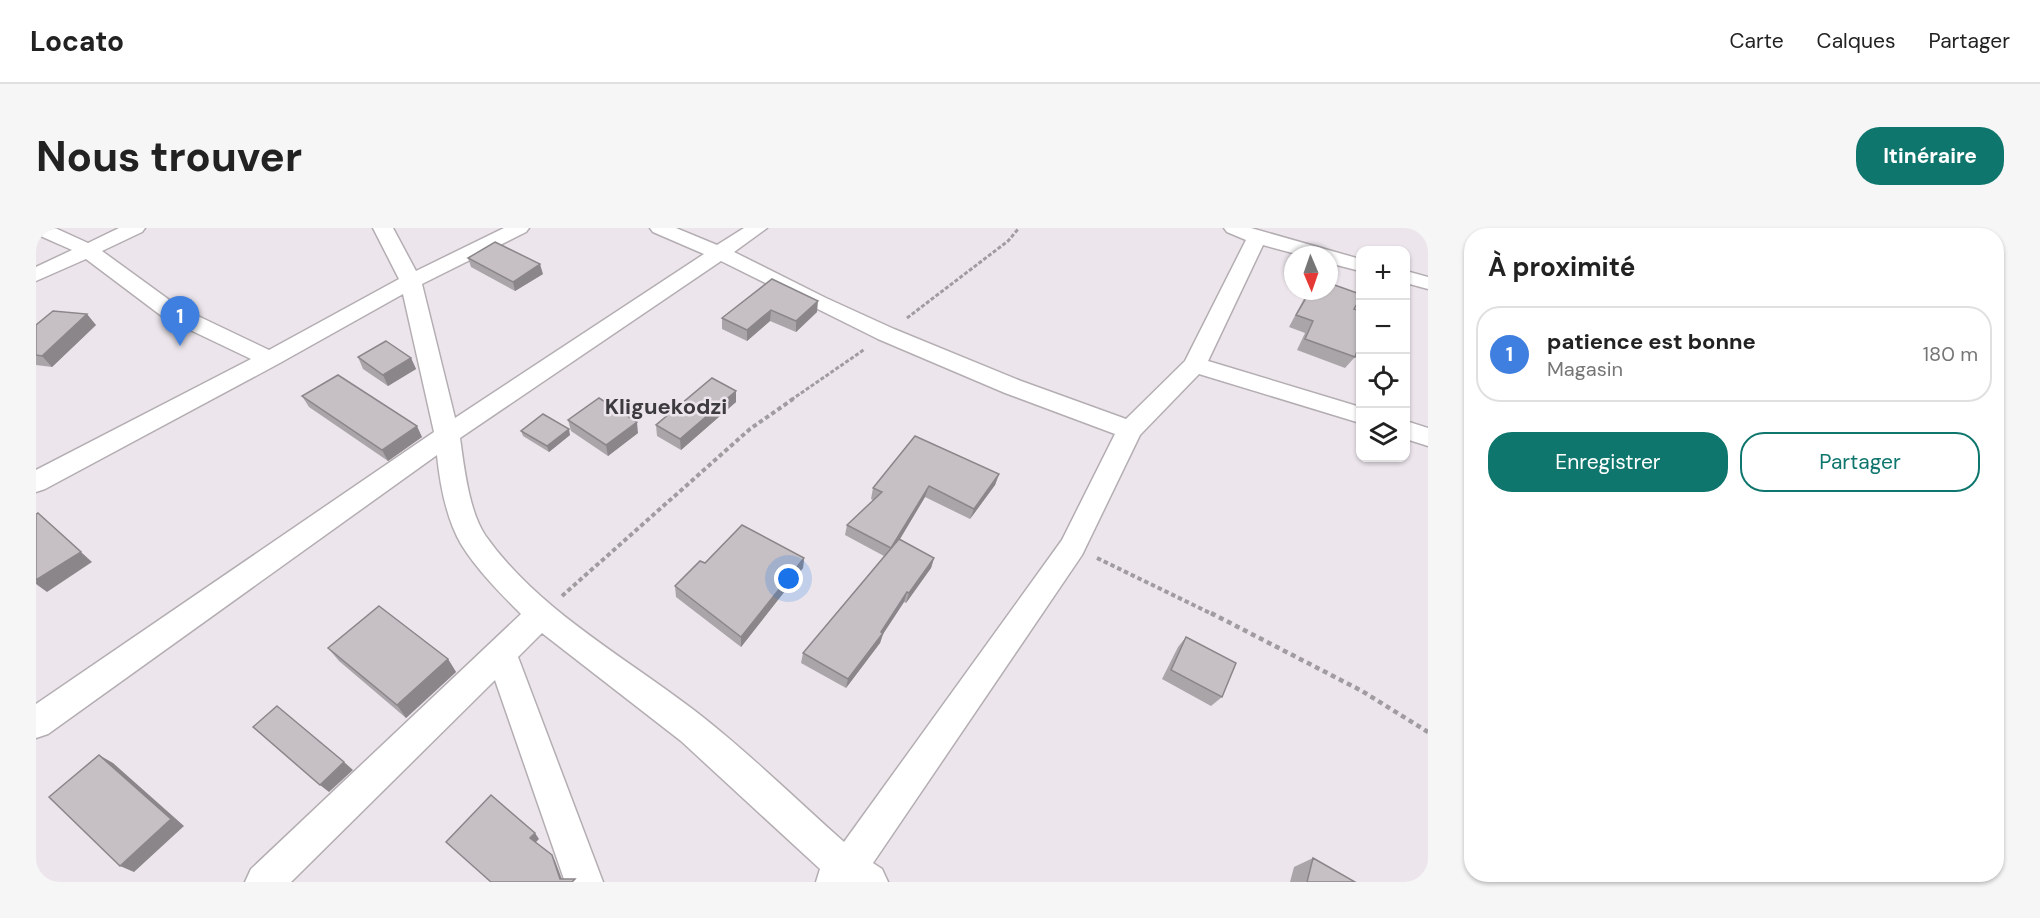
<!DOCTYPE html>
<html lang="fr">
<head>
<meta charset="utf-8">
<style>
  :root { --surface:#fff; --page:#f6f6f6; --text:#222; --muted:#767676; --line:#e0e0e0; --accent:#0f766e }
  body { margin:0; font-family:"DM Sans",sans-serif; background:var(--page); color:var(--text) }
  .controls { position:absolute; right:18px; top:18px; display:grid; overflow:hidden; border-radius:12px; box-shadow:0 2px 4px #0004 }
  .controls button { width:54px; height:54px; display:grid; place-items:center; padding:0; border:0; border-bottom:2px solid var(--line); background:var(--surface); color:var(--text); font:30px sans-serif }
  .compass { position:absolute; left:1248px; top:18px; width:54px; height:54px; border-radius:50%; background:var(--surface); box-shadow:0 2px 4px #0004; rotate:178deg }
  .you { position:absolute; left:753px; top:351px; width:21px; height:21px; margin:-15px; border:4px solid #fff; border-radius:50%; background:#1a73e8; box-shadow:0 0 0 9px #1a73e833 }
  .badge { display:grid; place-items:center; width:39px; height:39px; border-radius:50%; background:var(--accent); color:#fff; font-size:20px; font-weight:700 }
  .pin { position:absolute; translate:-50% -50px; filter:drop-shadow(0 2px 3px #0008) }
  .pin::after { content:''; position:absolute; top:32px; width:21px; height:18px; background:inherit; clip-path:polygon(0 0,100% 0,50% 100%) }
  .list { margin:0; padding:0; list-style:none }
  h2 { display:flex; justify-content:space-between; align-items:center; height:78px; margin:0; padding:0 24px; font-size:26px }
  h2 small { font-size:20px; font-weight:400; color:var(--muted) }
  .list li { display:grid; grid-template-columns:39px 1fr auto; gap:18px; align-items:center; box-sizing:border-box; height:96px; margin:0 12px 12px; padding:0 12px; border:2px solid var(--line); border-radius:24px }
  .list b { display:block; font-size:22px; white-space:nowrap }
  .list p { margin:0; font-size:20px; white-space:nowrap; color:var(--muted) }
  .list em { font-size:20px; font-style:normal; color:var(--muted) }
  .actions { display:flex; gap:12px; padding:18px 24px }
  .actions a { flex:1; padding:14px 0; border:2px solid var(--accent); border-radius:24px; text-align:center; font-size:21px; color:var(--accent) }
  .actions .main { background:var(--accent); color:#fff }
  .icon { flex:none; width:33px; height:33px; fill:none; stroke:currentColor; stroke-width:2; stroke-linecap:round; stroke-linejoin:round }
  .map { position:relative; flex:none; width:1392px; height:654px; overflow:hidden; border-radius:24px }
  header { display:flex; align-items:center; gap:36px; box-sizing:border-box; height:84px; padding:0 30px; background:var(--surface); border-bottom:2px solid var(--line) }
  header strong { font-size:28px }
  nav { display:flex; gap:33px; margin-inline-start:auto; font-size:21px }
  .intro { display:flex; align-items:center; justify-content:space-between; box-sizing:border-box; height:144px; padding:0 36px }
  h1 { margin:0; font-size:42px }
  .button { padding:15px 27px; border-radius:24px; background:var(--accent); color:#fff; font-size:21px; font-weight:700 }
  main { display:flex; gap:36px; padding:0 36px }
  aside { flex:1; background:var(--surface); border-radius:24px; box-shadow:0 2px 4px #0004 }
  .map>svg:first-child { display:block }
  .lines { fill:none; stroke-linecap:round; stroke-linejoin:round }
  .minor-casing { stroke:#b4aeb3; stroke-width:3 }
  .path-far2 { stroke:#a09ca0; stroke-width:3; stroke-dasharray:4 2; stroke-linecap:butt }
  .path-far1 { stroke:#a09ca0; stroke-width:4; stroke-dasharray:4.5 3; stroke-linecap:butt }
  .path { stroke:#a09ca0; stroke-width:4.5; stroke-dasharray:5 4; stroke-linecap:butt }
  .minor { fill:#fff; fill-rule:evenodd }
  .wall { fill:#aaa5a9 }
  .shaded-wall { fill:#8b868a }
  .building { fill:#c6c0c5; stroke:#8b868a; stroke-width:1.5 }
  .labels { text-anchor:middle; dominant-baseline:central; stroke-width:5; stroke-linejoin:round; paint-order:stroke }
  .district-label { font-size:22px; font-weight:bold; fill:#3e3b3e; stroke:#ece6ec }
</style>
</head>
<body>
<header>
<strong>Locato</strong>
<nav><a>Carte</a><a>Calques</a><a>Partager</a></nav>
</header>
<div class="intro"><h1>Nous trouver</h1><a class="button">Itinéraire</a></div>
<main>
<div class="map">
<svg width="1392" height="654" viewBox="0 0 1392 654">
  <rect width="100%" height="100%" fill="#ece6ec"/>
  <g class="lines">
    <defs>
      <path id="minor" d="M0,0H19L52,15L83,0H109L106,4L66,23L143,79L233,122L363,51L337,0H357L380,43L468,0H493L490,4L386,56L419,190L668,26L617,4L614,0H640L681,17L708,0H731L698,24L790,70L858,101L985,153L1090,191L1149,133L1210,12L1191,4L1188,0H1215L1324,31V43L1293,35V27H1264L1227,17L1172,133L1324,179V195L1163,146L1104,207L1046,327L837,635L846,641L852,654H780L784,641L645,513L506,405L482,429L567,654H529L459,452L255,654H209L215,641L485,386C464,365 441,342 425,316C410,290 404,256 401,227L12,506L0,510V476L398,204L367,66L242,136L9,261L0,264V242L215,131L127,89L50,31L0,53V39L36,22L0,6ZM685,33L842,111L969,165L1079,206L1026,312L808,614C762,573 717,529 668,490C595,432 504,385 449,307C433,283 428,239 424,210Z
        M1370,43L1392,49V61L1370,55Z
        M1370,193L1392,200V218L1370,211Z"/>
    </defs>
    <use href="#minor" class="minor-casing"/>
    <path class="path-far2" d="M871,90L972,13L983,0
      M755,172L829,121"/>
    <path class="path-far1" d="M1061,330L1178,387
      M526,368L714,201L757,171"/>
    <path class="path" d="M1175,385L1326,463L1392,504"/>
    <use href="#minor" class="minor"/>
  </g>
  <path class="wall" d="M432,30L507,46L479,63L435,39Z
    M736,51L781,84L760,104L734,93L711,113L686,101V90Z
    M1272,63H1293L1318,81L1319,129L1309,140L1261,122L1269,105L1253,99Z
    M0,97H60L16,139L0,137Z
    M322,129L375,130L380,141L352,158L327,141Z
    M700,163V174L645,222L621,208L620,197Z
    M266,168L386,209L352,233L273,179Z
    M532,192L602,205L572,228L535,203Z
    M485,203L534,207L513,224L487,208Z
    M963,246L959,257L934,291L889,269L864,311L898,330L895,340L870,375L868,374L847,406L844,415L810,460L765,435L767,425L848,328L809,307L811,297L837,272L835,271L837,260Z
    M768,330L767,340L705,419L640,369L639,358L669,335Z
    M1150,409L1186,469L1175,478L1126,451L1142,419Z
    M292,420L412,431L420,444L370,490L303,433Z
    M1277,630L1319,654H1254L1258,639Z"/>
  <path class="shaded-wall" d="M504,36L507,46L479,63L477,54Z
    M782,73L781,84L760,104V93Z
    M735,82L734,93L711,113V102Z
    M51,86L60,97L16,139L6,128Z
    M375,130L380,141L352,158L347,147Z
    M700,163V174L645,222L644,211Z
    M601,194L602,205L572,228L570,217Z
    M381,198L386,209L352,233L346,222Z
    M533,201L534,207L513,224L511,218Z
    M963,246L959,257L934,291L938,281Z
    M893,258L889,269L852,331L855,320Z
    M2,285L56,334L11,364L0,356Z
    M768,330L767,340L705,419V409Z
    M898,330L895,340L870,375L873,365Z
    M871,364L868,374L847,406L844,415L810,460L812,451Z
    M412,431L420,444L370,490L361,477Z
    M63,527L77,535L148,598L98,644L84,638Z
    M308,534L317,542L293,564L284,557Z
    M499,605L503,611L498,616L494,610Z
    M516,627L519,633L527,654L524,651Z"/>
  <path class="building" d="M459,14L504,36L477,54L432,30Z
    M736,51L782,73L760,93L735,82L711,102L686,90Z
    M1293,55L1324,66V71L1318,81L1324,83V115L1319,129L1269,111L1277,93L1260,87L1274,63H1293Z
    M17,83L51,86L6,128L0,127V97Z
    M350,113L375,130L347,147L322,129Z
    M302,147L381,198L346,222L266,168Z
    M676,150L700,163L644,211L620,197Z
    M563,170L601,194L570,217L532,192Z
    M507,186L533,201L511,218L485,203Z
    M879,208L963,246L938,281L893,258L855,320L811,297L846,264L837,260Z
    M2,285L45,324L0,352V286Z
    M706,297L768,330L705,409L639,358L664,333L669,335Z
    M863,311L898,330L873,365L871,364L845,404L847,405L812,451L767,425Z
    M343,378L412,431L361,477L292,420Z
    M1150,409L1200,435L1186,469L1135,442Z
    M241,478L308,534L284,557L217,499Z
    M63,527L135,591L84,638L13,569Z
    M455,567L499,605L494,610L516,627L524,651H539L536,654H455L410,614Z
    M1277,630L1319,654H1271Z"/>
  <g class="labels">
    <g class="district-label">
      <text x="630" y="178">Kliguekodzi</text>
    </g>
  </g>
</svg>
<div class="controls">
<button>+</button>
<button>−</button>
<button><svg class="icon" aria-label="locate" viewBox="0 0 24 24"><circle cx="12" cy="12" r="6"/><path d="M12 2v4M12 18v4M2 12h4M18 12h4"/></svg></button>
<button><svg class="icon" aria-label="layers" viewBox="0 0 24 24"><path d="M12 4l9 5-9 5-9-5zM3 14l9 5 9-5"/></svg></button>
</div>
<svg class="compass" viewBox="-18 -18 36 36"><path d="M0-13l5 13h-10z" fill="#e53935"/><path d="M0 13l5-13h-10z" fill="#767676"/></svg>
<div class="you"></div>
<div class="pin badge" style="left:144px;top:118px;background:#3f7fe0">1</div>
</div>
<aside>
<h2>À proximité<small></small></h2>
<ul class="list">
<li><span class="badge" style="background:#3f7fe0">1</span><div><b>patience est bonne</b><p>Magasin</p></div><em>180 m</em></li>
</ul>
<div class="actions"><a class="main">Enregistrer</a><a>Partager</a></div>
</aside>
</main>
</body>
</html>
